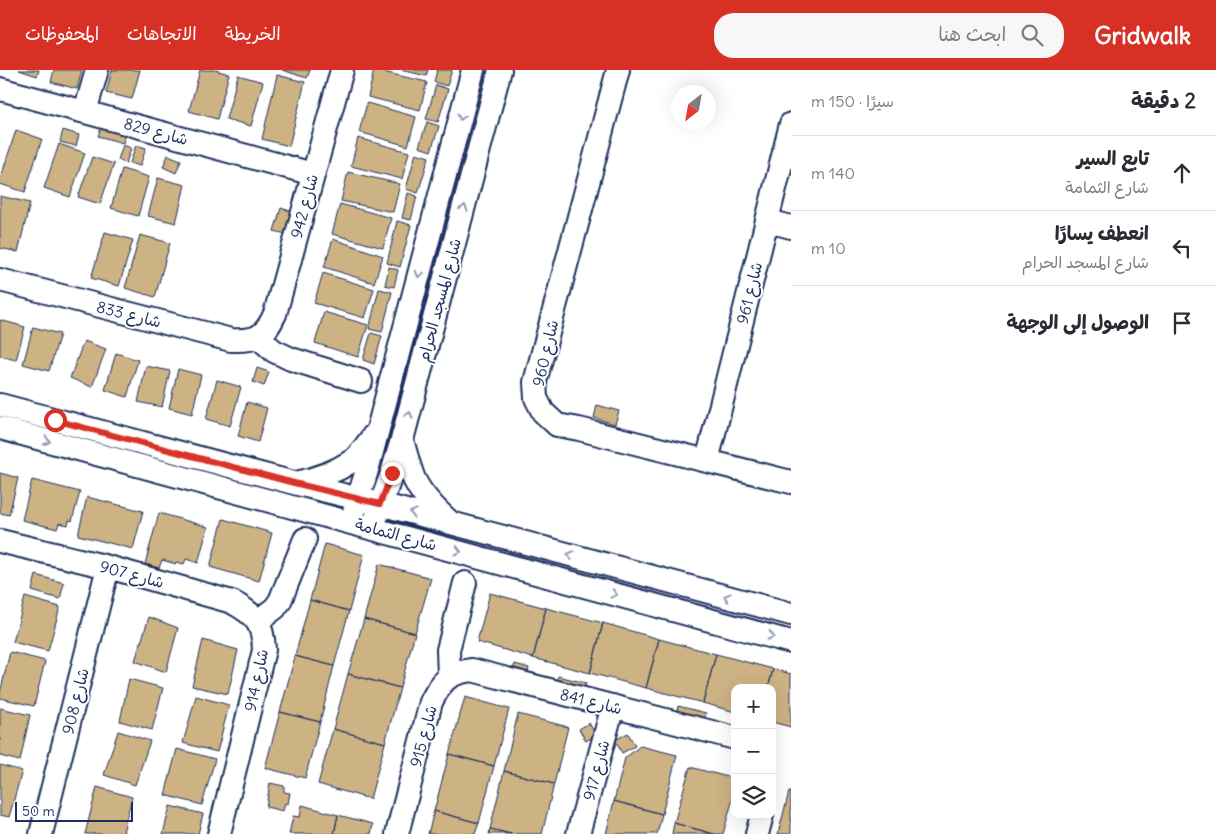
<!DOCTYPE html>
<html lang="ar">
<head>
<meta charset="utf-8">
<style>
  :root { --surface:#fff; --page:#f7f7f7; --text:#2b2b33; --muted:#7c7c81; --line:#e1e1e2; --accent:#d93025 }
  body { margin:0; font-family:Delius,"Playpen Sans Arabic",sans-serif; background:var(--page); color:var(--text); direction:rtl }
  .controls { position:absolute; right:15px; bottom:15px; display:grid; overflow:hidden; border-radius:10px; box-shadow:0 5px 20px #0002 }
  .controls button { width:45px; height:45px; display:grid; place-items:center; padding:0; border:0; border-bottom:1px solid var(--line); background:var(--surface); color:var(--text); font:25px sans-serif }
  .compass { position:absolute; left:671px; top:15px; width:45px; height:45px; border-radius:50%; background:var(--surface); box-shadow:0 5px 20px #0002; rotate:211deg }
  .scale { position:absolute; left:15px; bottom:12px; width:118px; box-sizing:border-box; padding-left:5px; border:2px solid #1b2f5e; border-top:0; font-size:14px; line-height:18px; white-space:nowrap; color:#1b2f5e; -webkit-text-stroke:4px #fff; paint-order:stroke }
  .stop { position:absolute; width:15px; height:15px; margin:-11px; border:4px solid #d93025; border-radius:50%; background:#fff }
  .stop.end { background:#d93025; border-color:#fff; box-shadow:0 1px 5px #0008 }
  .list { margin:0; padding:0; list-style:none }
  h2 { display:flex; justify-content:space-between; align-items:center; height:65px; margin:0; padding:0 20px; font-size:21px }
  h2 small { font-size:16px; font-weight:400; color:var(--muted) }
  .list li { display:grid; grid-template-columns:32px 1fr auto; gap:15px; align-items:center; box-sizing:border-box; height:75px; padding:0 20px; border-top:1px solid var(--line) }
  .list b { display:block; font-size:19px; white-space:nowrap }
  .list p { margin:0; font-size:16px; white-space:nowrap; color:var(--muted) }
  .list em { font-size:16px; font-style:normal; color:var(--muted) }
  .icon { flex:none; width:28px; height:28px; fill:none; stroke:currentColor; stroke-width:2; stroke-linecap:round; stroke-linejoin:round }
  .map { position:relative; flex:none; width:791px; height:764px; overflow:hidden; direction:ltr }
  header { display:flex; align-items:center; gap:30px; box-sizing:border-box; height:70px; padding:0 25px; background:var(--accent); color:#fff }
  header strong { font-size:24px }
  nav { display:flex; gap:28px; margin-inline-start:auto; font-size:18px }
  .search { width:350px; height:45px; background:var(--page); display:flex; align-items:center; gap:12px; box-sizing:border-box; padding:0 18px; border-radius:20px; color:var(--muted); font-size:19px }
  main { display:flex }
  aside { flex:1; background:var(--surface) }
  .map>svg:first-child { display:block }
  .building { fill:#cdb283; stroke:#1b2f5e }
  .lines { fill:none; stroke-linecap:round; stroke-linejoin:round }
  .minor-casing { stroke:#1b2f5e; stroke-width:26 }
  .minor { stroke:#fff; stroke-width:22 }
  .oneway { stroke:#8d97ae }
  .route { stroke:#d93025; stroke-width:6 }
  .labels { text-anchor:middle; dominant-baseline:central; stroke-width:4; stroke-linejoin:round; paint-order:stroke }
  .street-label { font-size:16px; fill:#1b2f5e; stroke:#fff }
</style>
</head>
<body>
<header>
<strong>Gridwalk</strong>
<div class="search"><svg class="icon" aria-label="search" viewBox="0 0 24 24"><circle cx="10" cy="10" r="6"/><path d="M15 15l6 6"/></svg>ابحث هنا</div>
<nav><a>الخريطة</a><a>الاتجاهات</a><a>المحفوظات</a></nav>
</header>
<main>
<aside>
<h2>2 دقيقة<small>سيرًا · 150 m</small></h2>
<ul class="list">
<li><svg class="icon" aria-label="ahead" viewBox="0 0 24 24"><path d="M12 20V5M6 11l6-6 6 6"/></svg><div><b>تابع السير</b><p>شارع الثمامة</p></div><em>140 m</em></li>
<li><svg class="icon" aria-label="left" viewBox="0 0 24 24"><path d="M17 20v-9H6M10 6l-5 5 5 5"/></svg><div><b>انعطف يسارًا</b><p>شارع المسجد الحرام</p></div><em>10 m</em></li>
<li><svg class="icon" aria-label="arrive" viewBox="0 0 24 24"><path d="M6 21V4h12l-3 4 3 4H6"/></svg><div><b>الوصول إلى الوجهة</b></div></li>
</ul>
</aside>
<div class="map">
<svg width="791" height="764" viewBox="0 0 791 764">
  <rect width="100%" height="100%" fill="#fff"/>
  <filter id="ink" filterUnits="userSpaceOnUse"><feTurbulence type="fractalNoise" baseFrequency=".02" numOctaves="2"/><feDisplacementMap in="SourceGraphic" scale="10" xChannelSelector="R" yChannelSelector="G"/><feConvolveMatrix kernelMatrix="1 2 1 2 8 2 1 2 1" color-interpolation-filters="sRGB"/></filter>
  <g filter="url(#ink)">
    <path class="building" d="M19,0H39L37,6Z
      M54,0H82L77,19L51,12Z
      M112,0H140L132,29L106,23Z
      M200,0H215L229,4L217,49L189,41Z
      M282,0H310L307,8Z
      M374,0L427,12L420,40L368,27Z
      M402,0H428L426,6Z
      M437,0H452L447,16L434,12Z
      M238,5L263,12L251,56L226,49Z
      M277,5L305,12L289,76L262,69Z
      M436,15L448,19L438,52L426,49Z
      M367,33L416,47L408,76L359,62Z
      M427,52L439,56L431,81L419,77Z
      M101,58L125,64L123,73L98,66Z
      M16,60L42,69L25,122L0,114V110Z
      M63,60L79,65L76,76L60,72Z
      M358,68L409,82L402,109L351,96Z
      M59,74L85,83L70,127L44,118Z
      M123,75L131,78L126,93L118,90Z
      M136,75L146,78L140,96L130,93Z
      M416,83L429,87L418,123L406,119Z
      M168,85L181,90L176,103L163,97Z
      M92,87L114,94L100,134L78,127Z
      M122,99L149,107L138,146L111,138Z
      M348,102L400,114L393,142L341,131Z
      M158,108L185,115L176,153L148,146Z
      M408,123L417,126L411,150L402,148Z
      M0,126L30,133L18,182L0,178Z
      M340,134L391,148L383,178L332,164Z
      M281,138L293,142L286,164L274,161Z
      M397,151L411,155L400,197L387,193Z
      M105,162L133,170L119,216L91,208Z
      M140,165L170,173L155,227L125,218Z
      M333,169L383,186L374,213L324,197Z
      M389,197L398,200L394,217L385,215Z
      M323,203L374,219L365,248L314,233Z
      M379,219L392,222L382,262L369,259Z
      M324,242L368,255L358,287L315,273Z
      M0,250L25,257L16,290L0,286Z
      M33,257L60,264L49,301L23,294Z
      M371,263L382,266L374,294L363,290Z
      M84,271L106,279L92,317L70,308Z
      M116,283L138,290L127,327L105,320Z
      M146,296L170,301L162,337L138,332Z
      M257,298L269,302L264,316L253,312Z
      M178,299L201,305L192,344L169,338Z
      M217,310L241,317L230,356L206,349Z
      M247,332L267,338L258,372L238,366Z
      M597,335L619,341L615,354L594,348Z
      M0,403L18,408L9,445L0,443Z
      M32,410L80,422L72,451L69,450L68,455L59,453L57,459L22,450Z
      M87,427L143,441L133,479L78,465Z
      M159,443L208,457L198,493L186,489L184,494L176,492V494L162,490L159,498L145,494Z
      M223,449L272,463L259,511L210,497Z
      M325,474L364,485L349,541L310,530Z
      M379,494L431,508L415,563L364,549Z
      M36,505L64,513L60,529L32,521Z
      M490,523L546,538L533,588L477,572Z
      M25,527L60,537L48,581L13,572Z
      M310,530L349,541L334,596L295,586Z
      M546,538L603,553L590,603L533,588Z
      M149,547L178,558L166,602L135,591Z
      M364,549L415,563L400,618L348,604Z
      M603,553L659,569L646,618L590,603Z
      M659,569L716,584L703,633L646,618Z
      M203,570L238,580L228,624L192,616Z
      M10,582L45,591L34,636L0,628V623Z
      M716,584L773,599L768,618H735V642L703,633Z
      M295,586L334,596L320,652L280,642Z
      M515,594L529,598L527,607L512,603Z
      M773,599L791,604V657L772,652V618H768Z
      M348,604L400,618L385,673L333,659Z
      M558,606L586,613L584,622L556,614Z
      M129,609L163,618L152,660L120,651Z
      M196,626L229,635L217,682L183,673Z
      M465,627L509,639L494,696L449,684Z
      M678,636L706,643L703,653L676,646Z
      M0,638L30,645L20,691L0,686Z
      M280,642L320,652L305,708L265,698Z
      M518,644L568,657L554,714L504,701Z
      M589,653L596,665L586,671L579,659Z
      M333,659L385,673L370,729L318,714Z
      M118,661L150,671L135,715L104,705Z
      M628,663L635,676L622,683L615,670Z
      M640,676L677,685L662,744L614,731L625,688Z
      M177,679L215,689L202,735L165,725Z
      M449,684L494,696L479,753L434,741Z
      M0,695L22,701L9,747L0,745Z
      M690,697L735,709V721L723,764H714L674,753Z
      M504,701L554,714L542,764H511L490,759Z
      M270,713L284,716V722L290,723L288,734L285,733L283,741L266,737Z
      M97,717L132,727L123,762L130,764H85Z
      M789,722H791V764H778Z
      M614,731L662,744L657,764H606Z
      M302,735L338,745L334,764H289L293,746L300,747Z
      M170,736L203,744L198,764H163Z
      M434,741L479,753L475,764H428Z
      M338,745L373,754L371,764H334Z
      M674,753L714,764H672Z
      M490,759L511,764H489Z"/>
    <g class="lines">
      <defs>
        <path id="minor" d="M618,0L535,312L536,328L543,342L557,355L579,359L791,412
          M0,19L313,104
          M85,42L97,0
          M768,151L791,157
          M0,210L231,270C256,271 264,268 275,244L342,0
          M258,267L274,281L291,289L361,311
          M0,335L294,413L380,434L791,544
          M0,358L791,572
          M402,370C406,383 409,397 414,409C422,426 436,440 450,452
          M707,391L791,54
          M296,413C317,409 335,402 352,391C359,386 368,373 373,366
          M354,442L368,397L473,0
          M376,448L392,403L402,370L500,0
          M0,471L108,497L232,532C256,545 263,553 264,580L219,764
          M258,551L275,538L280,531L305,469
          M449,607L448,580L465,513
          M41,764L108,497
          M397,764L431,632C442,610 448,603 472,600L735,668
          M578,764L613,636
          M757,764L762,745"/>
      </defs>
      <use href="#minor" class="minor-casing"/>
      <use href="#minor" class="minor"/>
    </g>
    <defs><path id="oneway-chevron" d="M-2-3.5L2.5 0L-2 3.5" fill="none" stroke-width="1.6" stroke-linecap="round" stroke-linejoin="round" transform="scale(1.25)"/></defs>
    <g class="oneway">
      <use href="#oneway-chevron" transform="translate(461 47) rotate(105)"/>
      <use href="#oneway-chevron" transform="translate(464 138) rotate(-75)"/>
      <use href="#oneway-chevron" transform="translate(419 204) rotate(105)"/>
      <use href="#oneway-chevron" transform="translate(409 345) rotate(-75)"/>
      <use href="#oneway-chevron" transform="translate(47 371) rotate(15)"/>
      <use href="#oneway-chevron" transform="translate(413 443) rotate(-165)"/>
      <use href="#oneway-chevron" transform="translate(458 481) rotate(15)"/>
      <use href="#oneway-chevron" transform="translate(570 485) rotate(-165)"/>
      <use href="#oneway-chevron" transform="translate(614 524) rotate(15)"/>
      <use href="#oneway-chevron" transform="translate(727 527) rotate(-165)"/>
      <use href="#oneway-chevron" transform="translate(771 566) rotate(15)"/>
    </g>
  </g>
  <g class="lines" filter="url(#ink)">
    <path class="route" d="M55,350L294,413L380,434L392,403"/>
  </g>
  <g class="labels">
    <g class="street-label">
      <text transform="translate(156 61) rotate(15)">شارع 829</text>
      <text transform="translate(304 136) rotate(-75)">شارع 942</text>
      <text transform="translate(749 223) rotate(-76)">شارع 961</text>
      <text transform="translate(439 230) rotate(-75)">شارع المسجد الحرام</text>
      <text transform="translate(129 244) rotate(14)">شارع 833</text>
      <text transform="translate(545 283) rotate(-77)">شارع 960</text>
      <text transform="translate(396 464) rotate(15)">شارع الثمامة</text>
      <text transform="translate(132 504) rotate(15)">شارع 907</text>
      <text transform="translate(256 610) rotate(-78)">شارع 914</text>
      <text transform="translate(75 631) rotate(-76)">شارع 908</text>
      <text transform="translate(591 631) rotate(14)">شارع 841</text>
      <text transform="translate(423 666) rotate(-75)">شارع 915</text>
      <text transform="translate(596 700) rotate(-75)">شارع 917</text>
    </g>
  </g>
</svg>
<div class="controls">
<button>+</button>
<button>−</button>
<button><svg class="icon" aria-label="layers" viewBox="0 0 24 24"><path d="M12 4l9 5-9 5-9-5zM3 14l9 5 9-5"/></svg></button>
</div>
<svg class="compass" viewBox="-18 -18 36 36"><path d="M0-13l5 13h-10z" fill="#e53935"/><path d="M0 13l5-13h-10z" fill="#7c7c81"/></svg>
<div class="scale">50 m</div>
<div class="stop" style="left:55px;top:350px"></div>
<div class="stop end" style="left:392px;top:403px"></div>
</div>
</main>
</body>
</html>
